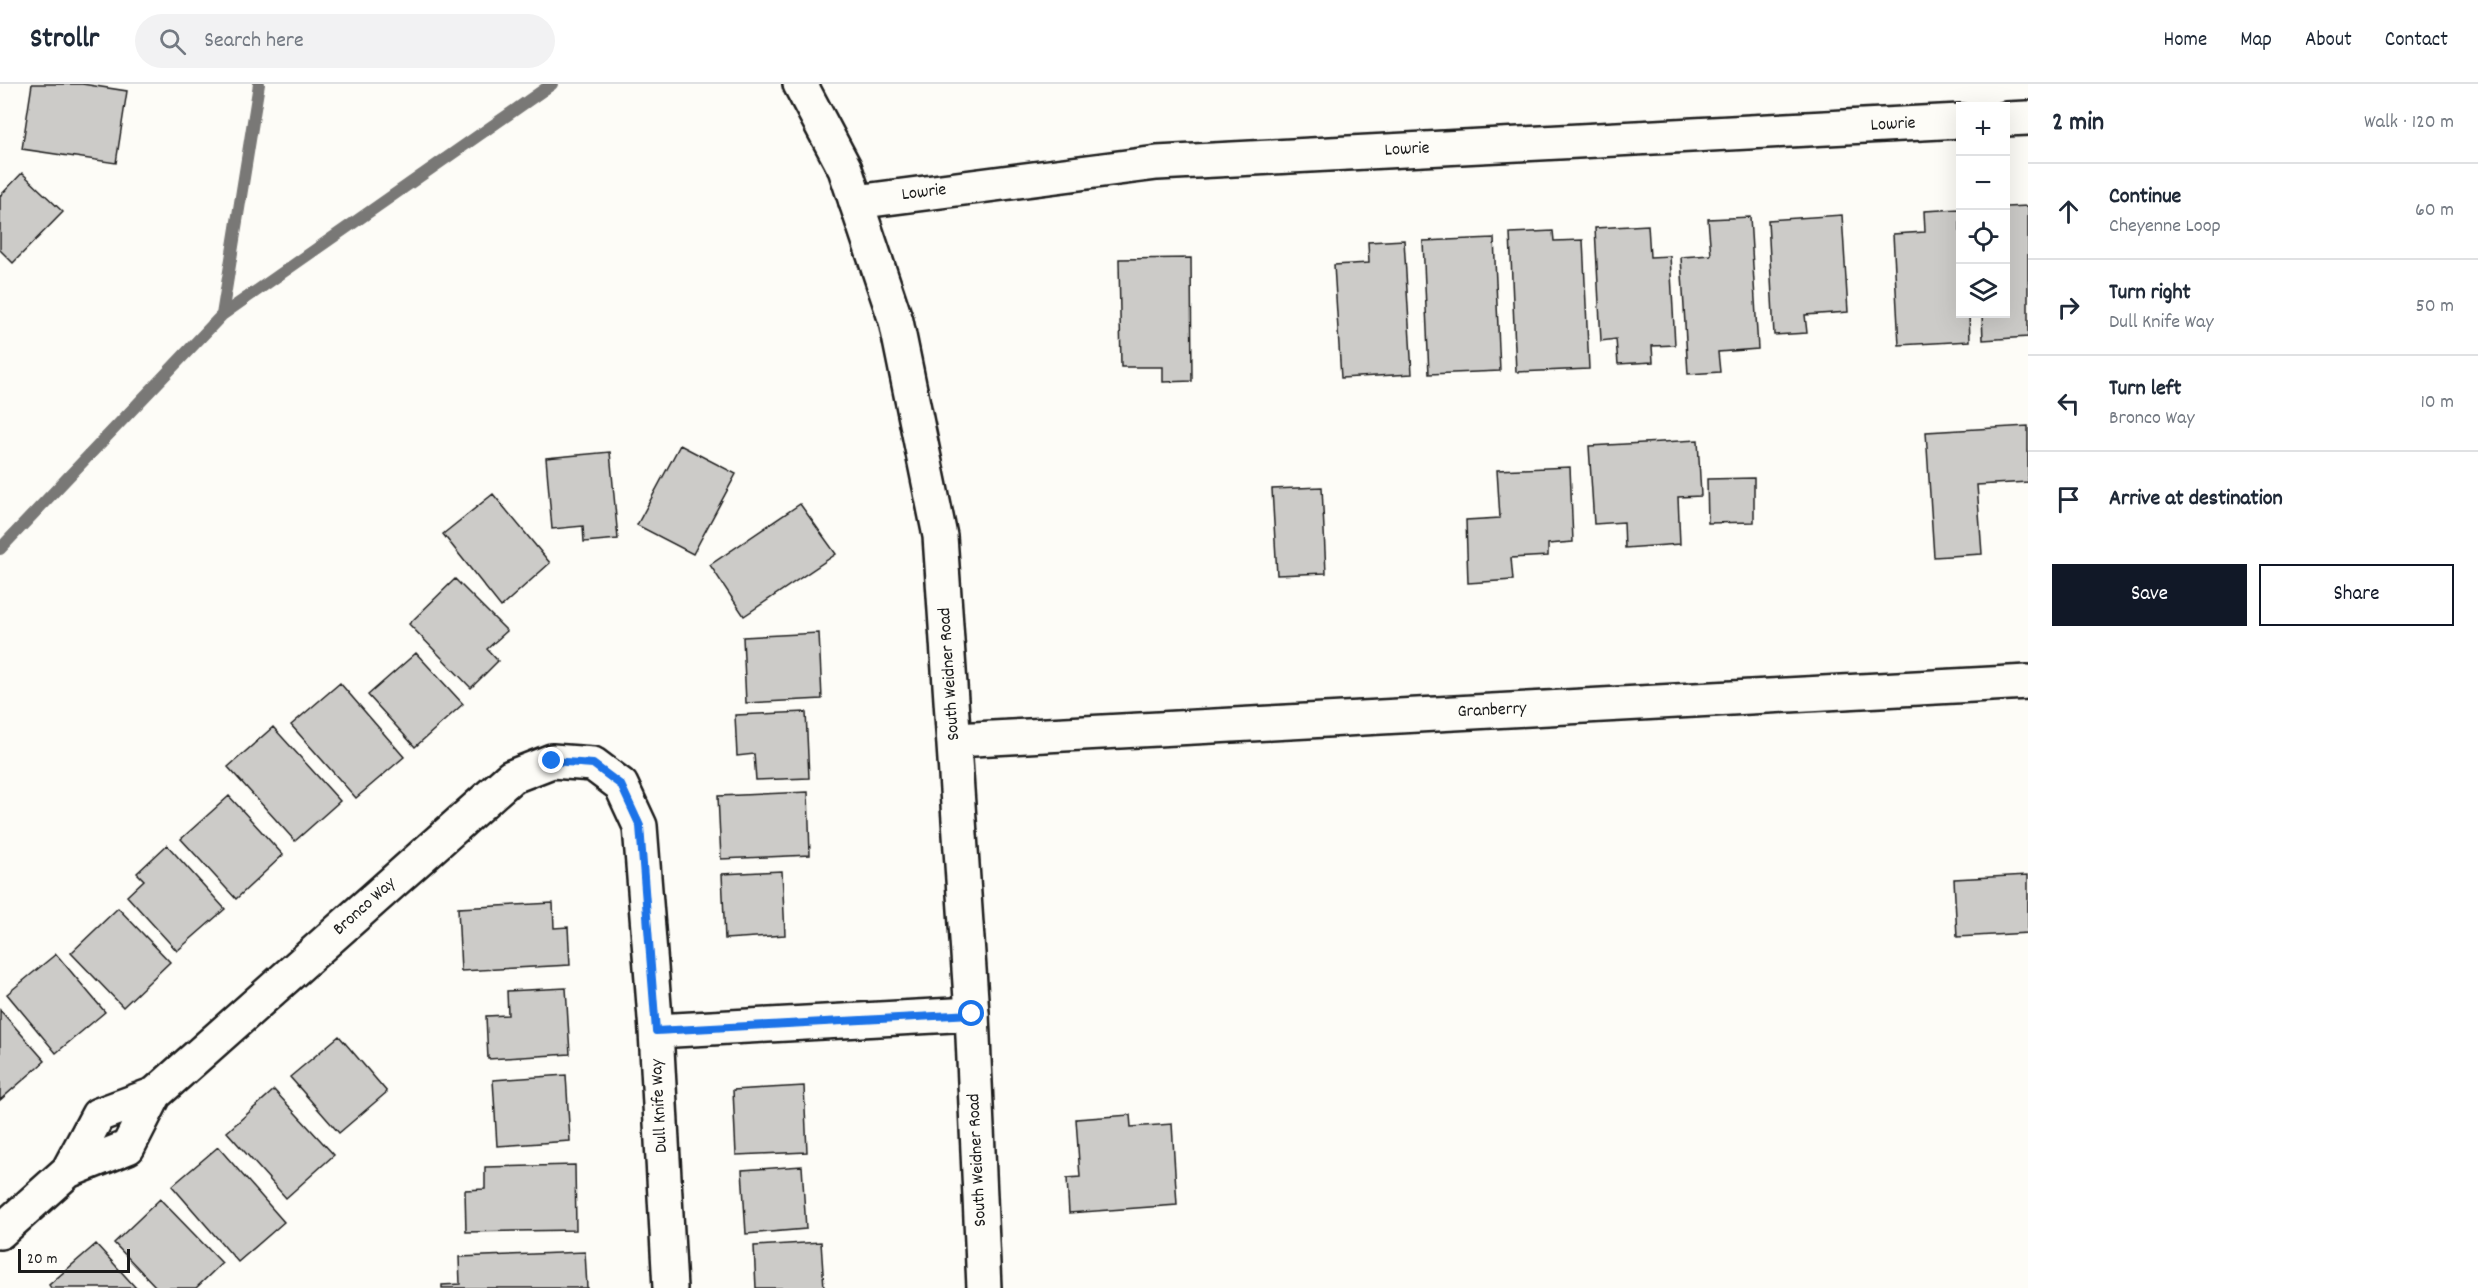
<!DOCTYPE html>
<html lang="en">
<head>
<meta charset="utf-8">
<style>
  :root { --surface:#fff; --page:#f2f2f3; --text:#1f2937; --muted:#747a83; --line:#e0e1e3; --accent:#111827 }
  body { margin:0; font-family:Dekko,sans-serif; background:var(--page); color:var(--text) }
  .controls { position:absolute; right:18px; top:18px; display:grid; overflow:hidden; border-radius:0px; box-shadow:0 6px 24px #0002 }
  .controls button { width:54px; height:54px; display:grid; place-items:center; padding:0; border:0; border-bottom:2px solid var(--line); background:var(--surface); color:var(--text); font:30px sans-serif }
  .scale { position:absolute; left:18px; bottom:15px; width:112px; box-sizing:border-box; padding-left:6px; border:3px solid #1c1c1c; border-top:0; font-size:16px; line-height:21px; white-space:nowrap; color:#1c1c1c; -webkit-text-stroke:4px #fdfcf7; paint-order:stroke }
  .stop { position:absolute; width:18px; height:18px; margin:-14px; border:4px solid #1a73e8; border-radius:50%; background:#fff }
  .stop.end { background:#1a73e8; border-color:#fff; box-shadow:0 2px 6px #0008 }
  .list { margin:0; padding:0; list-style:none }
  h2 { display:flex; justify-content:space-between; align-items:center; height:78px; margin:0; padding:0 24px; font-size:26px }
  h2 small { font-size:20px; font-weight:400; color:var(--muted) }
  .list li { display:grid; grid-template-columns:39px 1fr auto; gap:18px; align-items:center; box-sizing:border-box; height:96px; padding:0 24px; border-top:2px solid var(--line) }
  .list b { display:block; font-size:22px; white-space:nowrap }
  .list p { margin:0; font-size:20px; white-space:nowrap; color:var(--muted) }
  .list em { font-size:20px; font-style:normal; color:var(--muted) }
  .actions { display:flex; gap:12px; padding:18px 24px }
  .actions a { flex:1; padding:14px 0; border:2px solid var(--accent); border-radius:0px; text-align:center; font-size:21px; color:var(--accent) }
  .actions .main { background:var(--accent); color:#fff }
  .icon { flex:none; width:33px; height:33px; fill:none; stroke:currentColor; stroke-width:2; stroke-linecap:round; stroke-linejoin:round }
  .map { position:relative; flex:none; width:2028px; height:1204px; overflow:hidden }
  header { display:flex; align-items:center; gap:36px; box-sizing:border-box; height:84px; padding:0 30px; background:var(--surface); border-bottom:2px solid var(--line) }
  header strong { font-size:28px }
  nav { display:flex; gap:33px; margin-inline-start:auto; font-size:21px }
  .search { width:420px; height:54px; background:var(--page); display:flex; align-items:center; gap:15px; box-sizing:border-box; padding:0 21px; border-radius:33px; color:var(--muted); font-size:22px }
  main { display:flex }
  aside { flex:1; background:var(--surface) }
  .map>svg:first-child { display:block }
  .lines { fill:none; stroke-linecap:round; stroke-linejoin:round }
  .stream { stroke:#797876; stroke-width:12 }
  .building { fill:#cccbc8; stroke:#1c1c1c; stroke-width:1.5 }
  .street-casing { stroke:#1c1c1c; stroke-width:38 }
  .secondary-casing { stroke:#1c1c1c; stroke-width:38 }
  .street { stroke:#fdfcf7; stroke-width:33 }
  .secondary { stroke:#fdfcf7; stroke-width:33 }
  .route { stroke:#1a73e8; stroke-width:8 }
  .labels { text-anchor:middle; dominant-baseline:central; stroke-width:4.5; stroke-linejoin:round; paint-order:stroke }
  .street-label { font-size:18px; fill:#1c1c1c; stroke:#fdfcf7 }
</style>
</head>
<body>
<header>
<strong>Strollr</strong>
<div class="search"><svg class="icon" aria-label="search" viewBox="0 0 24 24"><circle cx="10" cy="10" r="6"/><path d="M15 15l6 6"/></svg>Search here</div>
<nav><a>Home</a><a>Map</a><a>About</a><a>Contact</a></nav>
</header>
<main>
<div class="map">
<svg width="2028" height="1204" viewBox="0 0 2028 1204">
  <rect width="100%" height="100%" fill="#fdfcf7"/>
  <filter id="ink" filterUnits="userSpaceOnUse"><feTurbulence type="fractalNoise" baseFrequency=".0167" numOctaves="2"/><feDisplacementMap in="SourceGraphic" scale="12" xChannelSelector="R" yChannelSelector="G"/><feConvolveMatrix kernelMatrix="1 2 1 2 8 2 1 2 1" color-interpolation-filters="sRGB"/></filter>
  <g filter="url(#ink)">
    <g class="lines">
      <path class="stream" d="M222,231L259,0
        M0,465L222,231L552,0"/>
    </g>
    <path class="building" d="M32,0H82L127,7L116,79L22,65Z
      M22,89L63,128L13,179L0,166V112Z
      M2028,122V253L1983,256L1982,230H2006V123Z
      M1960,125V230H1969L1970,257L1899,261L1893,150L1925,148L1924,127Z
      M1842,131L1848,228L1805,231L1807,249L1774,251L1768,136Z
      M1750,133L1758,265L1718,268L1720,288L1688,290L1681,173L1711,171L1708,135Z
      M1648,141L1650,173L1670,172L1675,261L1652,262L1653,278L1618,280L1616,255L1601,257L1595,144Z
      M1553,147L1554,157L1583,156L1589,285L1516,288L1510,149Z
      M1494,154L1500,287L1429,290L1423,157Z
      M1404,156L1412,290L1341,294L1334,181L1369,179L1368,158Z
      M1191,174L1192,297L1163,298V283H1121L1119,175Z
      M2028,342V398L1977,401L1982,470L1934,473L1926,348Z
      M1698,356L1701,412L1678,413L1680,460L1625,464L1624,438L1594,440L1589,362Z
      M680,361L736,390L693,470L637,441Z
      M610,368L618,455L584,458L583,442L552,445L546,374Z
      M1570,383L1573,458L1548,460V472L1511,474L1513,496L1468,499L1466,436L1500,434L1497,386Z
      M1754,394V438L1708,439L1707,395Z
      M1322,403L1326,489L1277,491L1272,405Z
      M493,410L550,479L501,523L443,450Z
      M800,420L836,470L744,532L710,481Z
      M455,495L507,547L487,565L498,577L471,604L409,540Z
      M819,549L822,615L746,619L743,553Z
      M416,569L463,620L415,663L368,611Z
      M340,599L404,673L356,714L291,641Z
      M806,628L809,694L756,696L754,670L737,672L735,631Z
      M273,643L340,717L295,757L228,683Z
      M808,708L810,771L721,775L718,712Z
      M229,712L283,771L236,815L181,755Z
      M167,761L225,825L177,867L127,812L144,796L137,789Z
      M782,787L785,851L725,855L722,790Z
      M2028,791V849L1957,853L1954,795Z
      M553,819L554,844L568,843L570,881L461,887L458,824Z
      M118,824L170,878L123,923L71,869Z
      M56,870L105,928L56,969L7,910Z
      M566,904L570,970L488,975L486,932L508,931L507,907Z
      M0,926L45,977L0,1016Z
      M339,952L387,1008L339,1049L290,993Z
      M566,991L570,1057L497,1062L493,996Z
      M804,1002L807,1068L736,1071L733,1006Z
      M274,1006L334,1071L286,1114L227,1048Z
      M1130,1031L1131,1043L1172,1040L1177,1121L1069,1129L1067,1094L1080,1093L1076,1035Z
      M218,1063L284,1138L238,1178L172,1102Z
      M575,1081L576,1146L466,1148L465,1106L485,1105V1083Z
      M802,1082L806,1145L746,1150L742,1086Z
      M160,1115L222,1179L196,1204H157L114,1159Z
      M821,1158L824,1204H756L754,1162Z
      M96,1160L136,1204H51L49,1201Z
      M585,1168L587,1204H442V1201L460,1200L459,1173Z"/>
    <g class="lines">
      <defs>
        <path id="street" d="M2006,35L2028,34
          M856,118L1157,79L1960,37
          M955,656L2028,598
          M656,947L972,930
          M68,1087L98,1031L155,1010L511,693L552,677L593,680L621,701L640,742L656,947L670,1204
          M0,1148L68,1087L128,1063L155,1010"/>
        <path id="secondary" d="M800,0L845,85L896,237L940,452L972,930L984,1204"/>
      </defs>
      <use href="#street" class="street-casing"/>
      <use href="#secondary" class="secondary-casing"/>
      <use href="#street" class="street"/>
      <use href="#secondary" class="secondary"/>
    </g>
  </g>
  <g class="lines" filter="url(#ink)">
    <path class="route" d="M552,677L593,680L621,701L640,742L656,947L972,930"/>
  </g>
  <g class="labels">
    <g class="street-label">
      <text transform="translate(1893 41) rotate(-3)">Lowrie</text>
      <text transform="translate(1407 66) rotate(-3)">Lowrie</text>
      <text transform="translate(924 109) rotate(-7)">Lowrie</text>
      <text transform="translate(950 590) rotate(-94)">South Weidner Road</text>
      <text transform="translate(1492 627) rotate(-3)">Granberry</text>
      <text transform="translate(365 823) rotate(-42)">Bronco Way</text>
      <text transform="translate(660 1022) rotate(-93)">Dull Knife Way</text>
      <text transform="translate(978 1076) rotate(-93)">South Weidner Road</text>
    </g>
  </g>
</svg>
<div class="controls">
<button>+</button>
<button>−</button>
<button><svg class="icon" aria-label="locate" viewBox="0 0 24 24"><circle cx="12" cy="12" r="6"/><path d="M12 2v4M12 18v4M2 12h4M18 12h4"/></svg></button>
<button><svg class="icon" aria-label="layers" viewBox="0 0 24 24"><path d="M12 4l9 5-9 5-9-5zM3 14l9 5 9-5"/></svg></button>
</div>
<div class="scale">20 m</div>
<div class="stop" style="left:972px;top:930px"></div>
<div class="stop end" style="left:552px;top:677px"></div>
</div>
<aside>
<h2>2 min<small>Walk · 120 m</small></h2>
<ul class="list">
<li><svg class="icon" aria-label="ahead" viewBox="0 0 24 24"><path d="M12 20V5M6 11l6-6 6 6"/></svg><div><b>Continue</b><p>Cheyenne Loop</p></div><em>60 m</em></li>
<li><svg class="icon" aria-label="right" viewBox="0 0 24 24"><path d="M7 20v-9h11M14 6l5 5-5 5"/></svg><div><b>Turn right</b><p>Dull Knife Way</p></div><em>50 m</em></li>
<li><svg class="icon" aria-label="left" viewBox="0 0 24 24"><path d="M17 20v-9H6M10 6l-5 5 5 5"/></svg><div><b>Turn left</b><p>Bronco Way</p></div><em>10 m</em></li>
<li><svg class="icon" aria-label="arrive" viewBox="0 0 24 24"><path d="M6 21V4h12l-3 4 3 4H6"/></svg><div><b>Arrive at destination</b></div></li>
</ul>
<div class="actions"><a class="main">Save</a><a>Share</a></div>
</aside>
</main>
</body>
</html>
